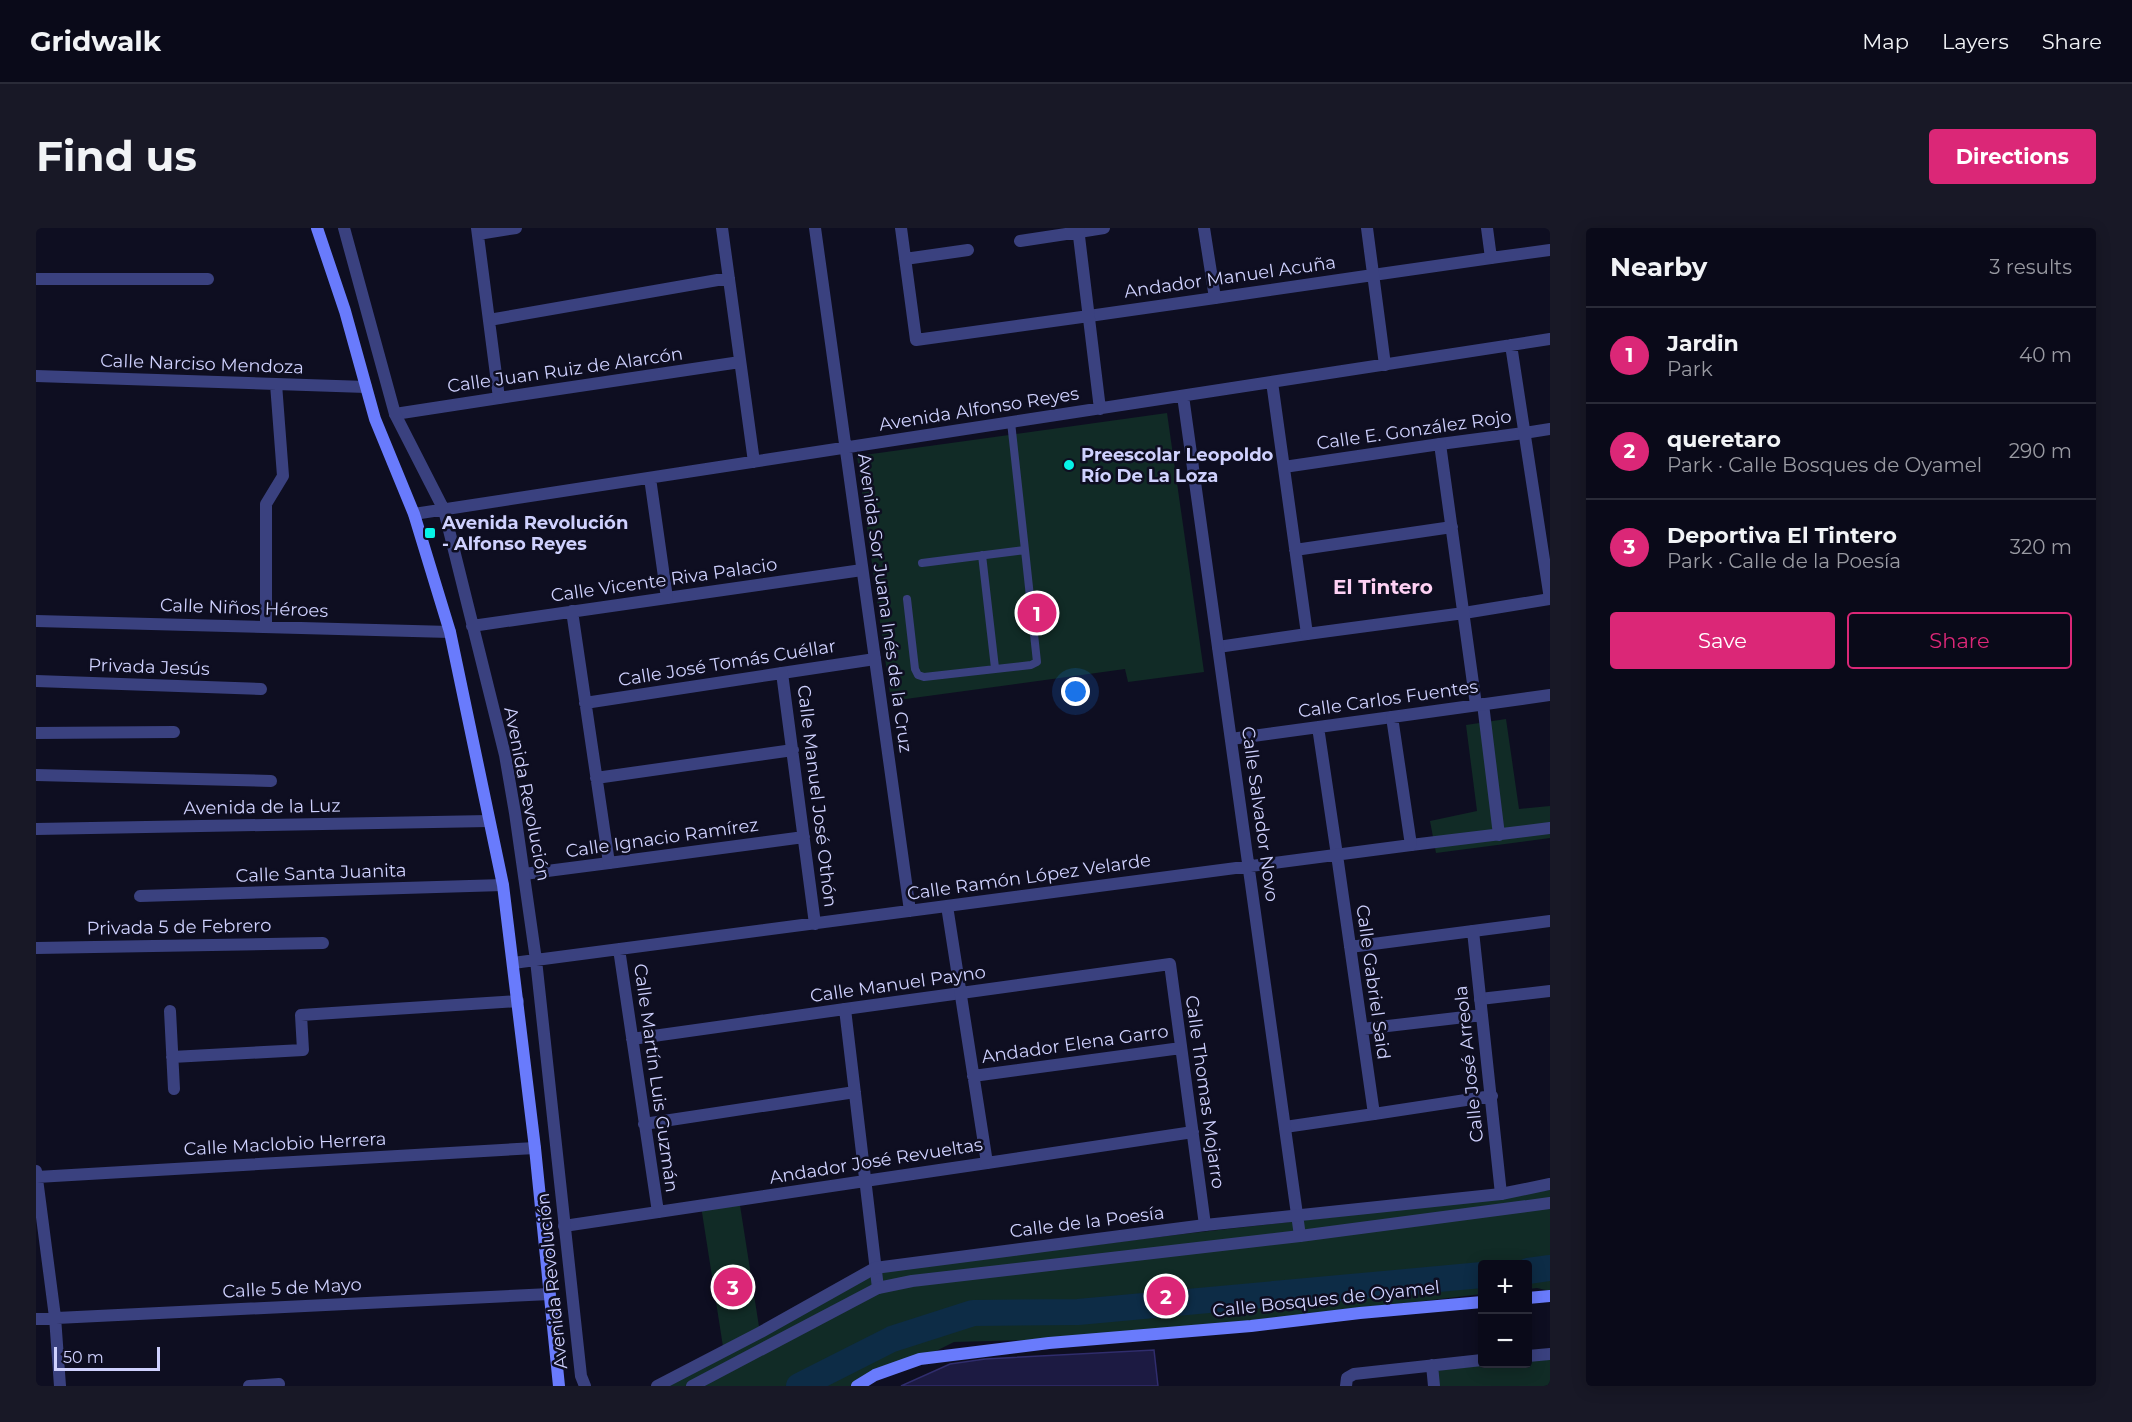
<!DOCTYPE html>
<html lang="en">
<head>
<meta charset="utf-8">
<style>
  :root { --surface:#0a0a19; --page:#181826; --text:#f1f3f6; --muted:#999aa2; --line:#2a2b38; --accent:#db2777 }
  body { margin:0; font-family:Montserrat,sans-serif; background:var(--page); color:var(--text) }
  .controls { position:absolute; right:18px; bottom:18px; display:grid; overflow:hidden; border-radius:6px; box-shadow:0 3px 15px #0003 }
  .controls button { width:54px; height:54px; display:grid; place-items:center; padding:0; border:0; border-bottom:2px solid var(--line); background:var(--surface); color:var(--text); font:30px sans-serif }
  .scale { position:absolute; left:18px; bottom:15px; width:106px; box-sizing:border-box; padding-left:6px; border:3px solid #cfd1fe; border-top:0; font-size:16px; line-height:21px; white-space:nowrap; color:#cfd1fe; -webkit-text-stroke:4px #0e0e21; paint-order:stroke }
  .you { position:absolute; left:1040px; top:464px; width:21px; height:21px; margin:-15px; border:4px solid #fff; border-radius:50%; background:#1a73e8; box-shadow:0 0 0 9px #1a73e833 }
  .badge { display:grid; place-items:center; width:39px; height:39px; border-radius:50%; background:var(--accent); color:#fff; font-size:20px; font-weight:700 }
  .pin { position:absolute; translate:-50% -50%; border:3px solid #fff; box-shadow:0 2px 6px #0006 }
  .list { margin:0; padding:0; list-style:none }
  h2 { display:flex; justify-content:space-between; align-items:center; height:78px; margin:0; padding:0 24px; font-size:26px }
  h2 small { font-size:20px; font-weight:400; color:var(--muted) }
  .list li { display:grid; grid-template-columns:39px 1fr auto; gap:18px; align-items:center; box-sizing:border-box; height:96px; padding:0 24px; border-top:2px solid var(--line) }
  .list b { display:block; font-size:22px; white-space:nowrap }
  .list p { margin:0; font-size:20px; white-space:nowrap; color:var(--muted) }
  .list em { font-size:20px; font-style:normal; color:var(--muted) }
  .actions { display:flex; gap:12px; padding:18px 24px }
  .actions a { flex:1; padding:14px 0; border:2px solid var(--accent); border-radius:6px; text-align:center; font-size:21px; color:var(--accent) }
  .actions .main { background:var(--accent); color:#fff }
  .map { position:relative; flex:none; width:1514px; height:1158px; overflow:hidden; border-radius:6px }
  header { display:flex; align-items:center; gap:36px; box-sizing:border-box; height:84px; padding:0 30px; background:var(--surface); border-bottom:2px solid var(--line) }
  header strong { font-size:28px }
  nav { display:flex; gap:33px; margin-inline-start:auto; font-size:21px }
  .intro { display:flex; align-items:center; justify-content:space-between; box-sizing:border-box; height:144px; padding:0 36px }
  h1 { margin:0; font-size:42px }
  .button { padding:15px 27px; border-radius:6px; background:var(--accent); color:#fff; font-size:21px; font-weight:700 }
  main { display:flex; gap:36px; padding:0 36px }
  aside { flex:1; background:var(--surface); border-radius:6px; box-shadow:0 3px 15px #0003 }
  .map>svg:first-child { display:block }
  .green { fill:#112b26 }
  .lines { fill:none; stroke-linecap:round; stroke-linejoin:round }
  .river { stroke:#0d2c46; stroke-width:26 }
  .building { fill:#1c1a42; stroke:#302d6d; stroke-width:1.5 }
  .service { stroke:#3a417f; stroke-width:8 }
  .pedestrian { stroke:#3a417f; stroke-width:12 }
  .minor { stroke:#3a417f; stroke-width:12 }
  .tertiary { stroke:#3a417f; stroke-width:12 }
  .secondary { stroke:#697bfc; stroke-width:12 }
  .poi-dot { fill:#06f4e8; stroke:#0e0e21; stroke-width:2 }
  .labels { text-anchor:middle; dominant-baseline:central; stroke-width:5; stroke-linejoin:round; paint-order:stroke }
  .street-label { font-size:18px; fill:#cfd1fe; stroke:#0e0e21 }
  .poi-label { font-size:18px; font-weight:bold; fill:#cfd1fe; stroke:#0e0e21; text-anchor:start }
  .neighbourhood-label { font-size:20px; font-weight:bold; fill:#fed1f4; stroke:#0e0e21 }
</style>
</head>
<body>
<header>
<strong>Gridwalk</strong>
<nav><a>Map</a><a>Layers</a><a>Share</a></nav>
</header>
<div class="intro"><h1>Find us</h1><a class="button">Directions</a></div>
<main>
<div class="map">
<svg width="1514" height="1158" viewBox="0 0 1514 1158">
  <rect width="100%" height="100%" fill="#0e0e21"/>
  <path class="green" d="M1131,185L1168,444L1092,454L1089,441L855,473L821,228Z
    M1470,491L1483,581L1514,578V610L1400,625L1394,593L1441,583L1430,497Z
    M1514,962V971L864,1053L653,1158H627L688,1125L665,978L703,971L724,1105L840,1046L864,1041L1147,1006L1457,971Z
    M1514,975V1063L1501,1060L1492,1061V1036H1446V1066L1075,1110L918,1114L830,1158H657L822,1070L913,1049Z
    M1514,1126V1158H1398L1396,1137L1492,1136V1128Z"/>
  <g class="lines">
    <path class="river" d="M1492,1043L1514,1040
      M763,1158L856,1111L937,1085L1042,1084L1446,1047"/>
  </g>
  <path class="building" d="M1118,1122L1122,1158H865L914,1136L949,1131Z"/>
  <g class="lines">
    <path class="service" d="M946,327L959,440
      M886,335L989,322L975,194
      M871,371L879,441L882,447L888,449L995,437L1001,434L989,322"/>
    <path class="pedestrian" d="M1043,4L1068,0
      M1337,47L1455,30
      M1053,88L1179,70
      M359,186L463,170
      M1404,216L1488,205
      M631,370L826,342
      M1428,385L1514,371
      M1182,419L1271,406
      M746,445L839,431
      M1447,476L1463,607
      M1282,499L1301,627
      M1195,511L1356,489
      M1375,617L1514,600
      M488,646L573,635
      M104,668L467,657
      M1437,703L1514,693
      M1444,771L1514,763
      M809,781L925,765
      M1249,899L1338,886
      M829,953L951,935
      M528,998L622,984"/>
    <path class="minor" d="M308,0L359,186L408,282L469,527L479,585L500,732L545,1148L549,1158
      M441,0L463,170L704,134
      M686,0L718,234
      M779,0L874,683
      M865,0L880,112L1053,88
      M1042,0L1064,181
      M1168,0L1179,70L1337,47
      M1331,0L1349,137
      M1451,0L1455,30L1514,22
      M442,6L480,0
      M984,13L1043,4
      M869,31L932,22
      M0,51H172
      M453,92L693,50
      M1475,117L1514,371
      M0,148L330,159
      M1236,154L1271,406L1428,385
      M1147,168L1264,1008
      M1488,205L1514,201
      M1248,239L1404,216L1440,477
      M378,286L1514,111
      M1259,322L1416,299
      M536,383L573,635L768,609
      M0,393L414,404
      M230,398V276L247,248L240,156
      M436,398L631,370L614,250
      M0,453L225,461
      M549,475L746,445L779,696
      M0,505L138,504
      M0,547L235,553
      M560,550L757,522
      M0,601L453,593
      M1301,627L1338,886L1456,868
      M911,678L951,935L1157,904
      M1314,719L1437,703L1465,966
      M0,720L287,715
      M583,721L622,984L829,953
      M477,735L1375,617L1356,489L1514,467
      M925,765L1134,736L1169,997
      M134,783L138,861
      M1326,801L1446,787
      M596,811L809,781L842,1060
      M136,829L267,822L265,787L482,773
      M937,848L1145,820
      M608,896L819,864
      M0,943L19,1089L24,1158
      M1,949L499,920
      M0,1091L514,1066
      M1492,1128L1514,1126
      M1396,1137L1398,1158
      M213,1158L243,1156
      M1310,1158L1311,1150L1318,1146L1446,1132"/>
    <path class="tertiary" d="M621,1158L725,1104L839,1040L1169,997L1465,966L1514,956
      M656,1158L842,1060L876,1053L1264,1008L1514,975"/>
    <path class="secondary" d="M281,0L309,83L339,191L378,286L414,404L467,657L499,920L523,1158
      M1492,1070L1514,1068
      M821,1158L839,1147L884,1131L1013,1115L1215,1098L1324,1085L1446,1074"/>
  </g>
  <g class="poi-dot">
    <circle cx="1033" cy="237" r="6"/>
    <rect x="388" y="299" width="12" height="12" rx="3"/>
  </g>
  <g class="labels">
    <g class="street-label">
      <text transform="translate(1194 49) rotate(-8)">Andador Manuel Acuña</text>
      <text transform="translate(166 136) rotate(2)">Calle Narciso Mendoza</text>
      <text transform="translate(529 142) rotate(-8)">Calle Juan Ruiz de Alarcón</text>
      <text transform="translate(943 181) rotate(-9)">Avenida Alfonso Reyes</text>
      <text transform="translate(1378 202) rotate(-8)">Calle E. González Rojo</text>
      <text transform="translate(628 352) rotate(-8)">Calle Vicente Riva Palacio</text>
      <text transform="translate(849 375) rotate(82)">Avenida Sor Juana Inés de la Cruz</text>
      <text transform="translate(208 380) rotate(2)">Calle Niños Héroes</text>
      <text transform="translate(691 435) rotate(-9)">Calle José Tomás Cuéllar</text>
      <text transform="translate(113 439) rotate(2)">Privada Jesús</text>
      <text transform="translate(1352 471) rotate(-8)">Calle Carlos Fuentes</text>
      <text transform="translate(491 566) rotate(79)">Avenida Revolución</text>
      <text transform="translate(781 568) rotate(83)">Calle Manuel José Othón</text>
      <text transform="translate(226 579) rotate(-1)">Avenida de la Luz</text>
      <text transform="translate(1224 586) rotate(82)">Calle Salvador Novo</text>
      <text transform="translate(626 610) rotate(-8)">Calle Ignacio Ramírez</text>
      <text transform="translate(285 645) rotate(-2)">Calle Santa Juanita</text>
      <text transform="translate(993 649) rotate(-8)">Calle Ramón López Velarde</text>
      <text transform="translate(143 699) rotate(-1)">Privada 5 de Febrero</text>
      <text transform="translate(1337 754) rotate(82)">Calle Gabriel Said</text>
      <text transform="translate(862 756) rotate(-8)">Calle Manuel Payno</text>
      <text transform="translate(1039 816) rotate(-8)">Andador Elena Garro</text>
      <text transform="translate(1433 836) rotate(-96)">Calle José Arreola</text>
      <text transform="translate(620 850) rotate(82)">Calle Martín Luis Guzmán</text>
      <text transform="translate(1169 864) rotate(82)">Calle Thomas Mojarro</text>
      <text transform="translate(249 916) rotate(-3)">Calle Maclobio Herrera</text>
      <text transform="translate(840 933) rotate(-9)">Andador José Revueltas</text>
      <text transform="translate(1051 994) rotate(-7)">Calle de la Poesía</text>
      <text transform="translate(516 1053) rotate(-96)">Avenida Revolución</text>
      <text transform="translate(256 1060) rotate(-3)">Calle 5 de Mayo</text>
      <text transform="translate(1290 1071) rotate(-6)">Calle Bosques de Oyamel</text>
    </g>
    <g class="poi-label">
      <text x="1045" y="227">Preescolar Leopoldo<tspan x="1045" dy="21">Río De La Loza</tspan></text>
      <text x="406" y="295">Avenida Revolución<tspan x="406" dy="21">- Alfonso Reyes</tspan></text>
    </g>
    <g class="neighbourhood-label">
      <text x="1347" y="359">El Tintero</text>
    </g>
  </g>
</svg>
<div class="controls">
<button>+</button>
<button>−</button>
</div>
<div class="scale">50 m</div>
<div class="you"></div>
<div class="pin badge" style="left:1001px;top:385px">1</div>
<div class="pin badge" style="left:1130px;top:1068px">2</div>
<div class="pin badge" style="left:697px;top:1059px">3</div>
</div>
<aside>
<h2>Nearby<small>3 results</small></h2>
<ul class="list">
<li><span class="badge">1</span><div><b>Jardin</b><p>Park</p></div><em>40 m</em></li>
<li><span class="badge">2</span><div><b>queretaro</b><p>Park · Calle Bosques de Oyamel</p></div><em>290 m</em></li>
<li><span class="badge">3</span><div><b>Deportiva El Tintero</b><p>Park · Calle de la Poesía</p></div><em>320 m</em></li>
</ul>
<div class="actions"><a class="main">Save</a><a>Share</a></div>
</aside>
</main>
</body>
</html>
